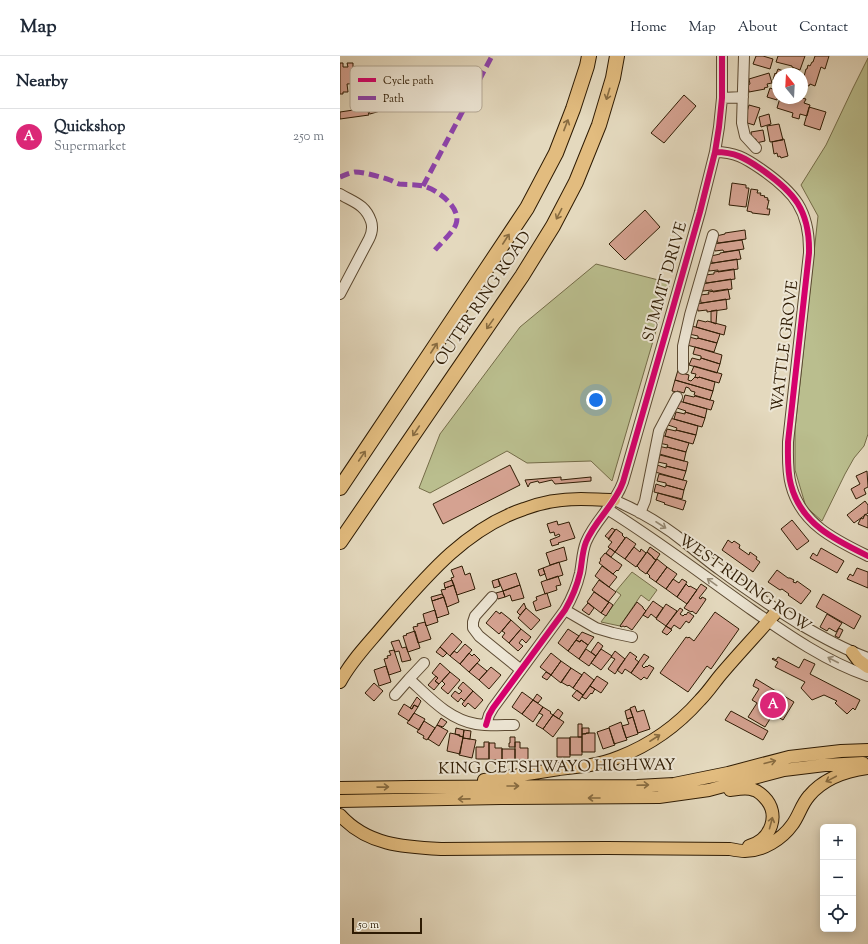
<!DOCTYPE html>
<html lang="en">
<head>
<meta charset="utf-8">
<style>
  :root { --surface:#fff; --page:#f2f2f3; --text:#1f2937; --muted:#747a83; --line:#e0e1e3; --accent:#db2777 }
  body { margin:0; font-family:"Sorts Mill Goudy",serif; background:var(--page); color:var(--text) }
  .controls { position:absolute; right:12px; bottom:12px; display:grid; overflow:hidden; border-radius:6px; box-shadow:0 2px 10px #0003 }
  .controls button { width:36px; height:36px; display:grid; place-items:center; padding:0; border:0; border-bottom:1px solid var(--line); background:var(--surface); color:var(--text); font:20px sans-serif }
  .compass { position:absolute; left:432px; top:12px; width:36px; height:36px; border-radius:50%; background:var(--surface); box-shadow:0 2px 10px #0003; rotate:342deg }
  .scale { position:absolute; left:12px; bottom:10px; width:70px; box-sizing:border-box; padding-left:4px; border:2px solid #2e1b03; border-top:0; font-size:11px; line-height:14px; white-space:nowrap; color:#2e1b03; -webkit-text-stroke:3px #ede6d5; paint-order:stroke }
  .you { position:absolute; left:256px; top:344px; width:14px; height:14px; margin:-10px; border:3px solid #fff; border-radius:50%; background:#1a73e8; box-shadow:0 0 0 6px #1a73e833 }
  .badge { display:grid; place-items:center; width:26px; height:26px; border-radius:50%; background:var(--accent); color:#fff; font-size:13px; font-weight:700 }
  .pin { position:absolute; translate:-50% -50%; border:2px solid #fff; box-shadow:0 1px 4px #0006 }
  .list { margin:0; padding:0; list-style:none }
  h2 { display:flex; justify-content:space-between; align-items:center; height:52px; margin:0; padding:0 16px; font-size:17px }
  h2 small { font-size:13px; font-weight:400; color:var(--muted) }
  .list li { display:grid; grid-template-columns:26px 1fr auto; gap:12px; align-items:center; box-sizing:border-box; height:56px; padding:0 16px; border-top:1px solid var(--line) }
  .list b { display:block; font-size:15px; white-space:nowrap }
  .list p { margin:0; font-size:13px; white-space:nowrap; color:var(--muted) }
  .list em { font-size:13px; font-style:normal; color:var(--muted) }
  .icon { flex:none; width:22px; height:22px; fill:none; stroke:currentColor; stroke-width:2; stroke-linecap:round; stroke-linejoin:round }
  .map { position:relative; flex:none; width:528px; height:888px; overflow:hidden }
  header { display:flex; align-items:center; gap:24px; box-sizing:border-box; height:56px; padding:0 20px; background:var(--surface); border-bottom:1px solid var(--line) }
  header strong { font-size:19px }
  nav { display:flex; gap:22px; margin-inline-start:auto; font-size:14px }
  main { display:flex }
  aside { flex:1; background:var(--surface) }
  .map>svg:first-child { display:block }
  .green { fill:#babe8e; stroke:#746c48 }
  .building { fill:#d5a291; stroke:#2e1b03 }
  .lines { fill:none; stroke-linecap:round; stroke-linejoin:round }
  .minor-casing { stroke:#5c4a32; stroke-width:12 }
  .major-casing { stroke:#2e1b03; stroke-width:14 }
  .highway-casing { stroke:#2e1b03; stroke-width:16 }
  .minor { stroke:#ede6d5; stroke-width:10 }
  .major { stroke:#e2bc7f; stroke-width:12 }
  .highway { stroke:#e2bc7f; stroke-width:14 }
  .quiet { stroke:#8e44ad; stroke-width:5; stroke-dasharray:10 5; stroke-linecap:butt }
  .cycleway-casing { stroke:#ede6d5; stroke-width:8 }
  .cycleway { stroke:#d6006c; stroke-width:6 }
  .oneway { stroke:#886c41 }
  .oneway2 { stroke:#978b76 }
  .labels { text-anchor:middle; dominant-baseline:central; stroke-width:4; stroke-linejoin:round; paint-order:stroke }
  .street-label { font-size:16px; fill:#2e1b03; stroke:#ede6d5 }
  .key { fill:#ede6d5; stroke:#b4a996; stroke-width:1 }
  .key-label { font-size:11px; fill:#2e1b03 }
</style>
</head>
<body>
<header>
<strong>Map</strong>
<nav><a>Home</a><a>Map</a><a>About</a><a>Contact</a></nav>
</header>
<main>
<aside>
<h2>Nearby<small></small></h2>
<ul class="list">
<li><span class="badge">A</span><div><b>Quickshop</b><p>Supermarket</p></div><em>250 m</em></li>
</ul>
</aside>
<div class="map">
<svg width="528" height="888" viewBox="0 0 528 888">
  <rect width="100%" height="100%" fill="#e4d9be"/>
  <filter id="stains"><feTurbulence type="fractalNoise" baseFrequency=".005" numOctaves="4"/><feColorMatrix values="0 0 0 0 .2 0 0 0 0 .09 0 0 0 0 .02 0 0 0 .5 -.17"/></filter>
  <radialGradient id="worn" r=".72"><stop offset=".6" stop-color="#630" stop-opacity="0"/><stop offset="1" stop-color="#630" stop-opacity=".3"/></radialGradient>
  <path class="green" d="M528,2V378L524,390L514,402L505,418L482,465L466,451L455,414V373L478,160L461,129L486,89L513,32Z
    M256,208L330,227L272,425L251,405L187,407L167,395L90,437L79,432L100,378L180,271Z
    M292,516L317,534L309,545L301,539L280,570L261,566L281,539L276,535Z"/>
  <path class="building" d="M416,0H423L433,3L430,13L413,8Z
    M438,0H465L460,14L452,11V10L436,6Z
    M475,0H489L485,13L481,11L475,30L470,28L469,30L462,28L466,13H467L468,9L470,10L472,6H473Z
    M0,7H3V11H8L7,7H13V11H18V14H23L24,27L7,28L8,36H3V38H0Z
    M438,13L449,17V18H438V29L435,27V26L433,24L435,17L436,18Z
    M429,17L432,27L427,28L428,31L424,32L425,33L409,36L408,29L410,28L409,23Z
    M430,32L438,35L437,44L427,41Z
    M344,39L356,50L324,87L311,77Z
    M440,42H448L452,43L453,42H462L466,43L464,47L470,49L467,60L460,58L459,63L452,61L453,57L437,52Z
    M45,47L47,53L30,58L28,52Z
    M409,49L420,52L414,69L404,66Z
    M469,51L486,56L480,74L464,69Z
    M27,52L29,59L0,63V56Z
    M429,58L431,68L421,71L419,61Z
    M439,68L443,84L430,86L427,70Z
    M423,74L425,85L416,87V83H412L411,76Z
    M444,83L448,100L441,102L440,100L438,101L437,97L434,98L432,86Z
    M392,127L406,129V132H409L406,151L389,149Z
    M411,133L418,134L417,137H421L420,139L425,140L424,141L428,142L427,144H429L427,153H430L429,159L412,157V156L407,155Z
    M305,154L320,171L285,204L269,188Z
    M405,174L406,183L378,187L376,180L385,178V177Z
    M402,184L404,193L384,196L383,194L375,195L373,188Z
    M399,194L401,203L372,207L371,200L380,198V197Z
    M397,203L398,213L378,216V214L369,215L368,208Z
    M394,213L395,223L366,227L365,219L374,218V216Z
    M391,223L392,233L373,236L372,234L363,235L362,228Z
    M388,233L390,243L361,247L360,239L369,238L368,236Z
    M386,243L387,253L367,256V254L358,255L357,248Z
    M377,254L376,268L371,266V255Z
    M358,264L366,266L367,265L386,270L384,279L356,271Z
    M352,270L380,278L377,287L358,282V280L349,278Z
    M349,281L357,283L358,282L377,287L374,296L347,289Z
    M355,291L382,299L380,308L361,302V300L353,298Z
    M352,302L360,304L361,302L380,308L377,317L349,309Z
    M354,310L382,318L379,327L359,321L358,322L355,321L356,318L351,317Z
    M338,314L342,316V317L349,319L348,324L351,325L355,321L358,322L359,321L375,326L373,335L335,324Z
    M335,324L373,335L370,344L354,339L355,336L351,335L349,332L346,331L344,337L337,335V336L332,335Z
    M345,339L354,341L355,340L374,345L371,354L343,346Z
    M339,345L367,353L365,362L345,356L346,355L337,352Z
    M336,356L345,358V356L365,362L362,371L334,363Z
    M330,362L358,370L356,379L336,374L337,372L328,369Z
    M327,373L336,375V374L356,379L353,388L325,380Z
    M321,379L349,387L346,396L327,391L328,389L319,387Z
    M318,390L327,392V391L346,396L344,405L316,397Z
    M320,399L348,406L346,415L326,410L327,408L318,406Z
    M170,409L180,429L103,468L93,448Z
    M317,409L326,412V410L346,415L343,424L315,416Z
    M527,415L528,431L524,433L526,438L516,443L511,433L520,428L516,420Z
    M319,418L347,425L344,434L326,429V427L317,425Z
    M221,421V424L251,421V425L215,428L212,424L199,427L198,425L190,427L188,431L185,424Z
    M316,428L325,431L326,429L344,434L342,443L314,436Z
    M318,437L346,445L343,454L324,448L325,447L316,444Z
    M525,445L528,449V457L514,467L507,459Z
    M525,458L528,460V472L518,468L521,462L523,463Z
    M452,464L469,485L457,494L441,473Z
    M217,465L218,469L229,466L235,482L218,487L219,488L212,490L210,484L220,480L219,478L215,480L214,476L210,477L207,468Z
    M272,472L275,474L269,483L265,480Z
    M276,473L283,478L282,479L285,482L275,496L268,491L272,486L268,483Z
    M286,481L296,488L285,503L275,496Z
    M388,484L392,487L394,485L400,489L399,492L409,499L410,496L417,501L416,503L420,506L413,516L382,494Z
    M224,491L227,504L210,509L206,497Z
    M294,491L300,496L301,493L306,497L296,511L285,503Z
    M310,491L320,498L316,504L313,502V501L307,496Z
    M270,492L275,496L271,501L266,497Z
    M481,492L504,505L497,517L470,502L473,497L477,500Z
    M307,496L313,501V502L316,504L306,518L299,513V512L297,510Z
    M265,497L282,509L278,515L277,514L273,518L259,507L261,504L260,503Z
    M317,503L327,511L316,526L309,521L310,520L307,517Z
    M219,506L223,519L207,524L203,512Z
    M122,510L125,519L130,517L135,533L117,539L111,522L114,521L111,514Z
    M262,510L277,521L269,531L255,520Z
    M327,511L337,518L326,533L316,526Z
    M203,512L205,518L200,520L198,514Z
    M517,512L528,516V532L507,523L510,518L513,520Z
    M437,514L448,522H450L454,524L453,526L456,527L457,525L471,535L461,548L448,539L449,538L442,533L440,534L428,526Z
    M176,517L180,529L163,535L158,523Z
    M218,520L221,529L216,530L217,534L205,538L201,526Z
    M158,523L160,530L154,532L152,525Z
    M333,523L339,527L342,523L347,526L337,541L326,533Z
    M112,524L114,529L105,532L104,527Z
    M259,524L276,536L268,546L252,534Z
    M346,528L349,531L350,530L357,534L347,548L337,541Z
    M361,528L367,532L359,542L361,543L362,541L366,543L365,545L356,558L352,555L351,556L344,552Z
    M114,529L119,546L107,551L101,534L106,533L105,532Z
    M180,529L184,542L172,545L170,539L165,541L163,535Z
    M163,535L165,541L158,543L156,537Z
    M254,536L269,546L261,557L247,546Z
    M207,537L211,550L196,555L193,546L197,544L196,541Z
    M102,538L104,541L92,545L91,541Z
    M483,538L521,560L514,573L476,551Z
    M104,541L109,558L97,562L92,545Z
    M313,545L323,552L316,562L311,558L308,562L303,559Z
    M269,546L273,549L266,560L261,557Z
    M297,546L303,551V552L306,555L292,574L286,570L285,571L283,570L281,571L280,570Z
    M184,547L186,552L180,559L177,556Z
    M248,547L254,552L249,559L242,554Z
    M326,548L337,555L326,570L316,563Z
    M186,552L200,564L191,574L178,562Z
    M340,552L343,554L340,558L343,560L345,558L346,559L348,556L354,560L349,567L346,565L340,573L334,569L331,573L326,570Z
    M95,554L98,566L86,570L83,558Z
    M156,555L160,558L161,556L171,564L159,578L146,567Z
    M375,556L399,573L371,613L367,610L348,636L320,617L346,581L348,582L349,581L354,585Z
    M487,558L502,567L496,576L489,572L487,575L480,571Z
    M171,564L181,573L169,587L162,581L165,577L162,575Z
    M85,566L91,583L78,587L73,571L78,570L77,568Z
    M326,570L332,574L327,579L322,576Z
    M499,572L503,574L499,582L495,580Z
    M181,573L191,581L186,587L182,583L179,587L183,590L178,595L169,587Z
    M228,573L239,580L228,595L218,587Z
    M75,575L80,592L68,596L63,580L67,579L66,578Z
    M242,576L254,581L248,589L241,584L240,586L236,584Z
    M112,577L122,586L110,600L100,591Z
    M59,584L62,592L66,591L71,604L62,606L59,595L55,596L51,586Z
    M236,584L240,586L241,584L248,589L239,603L228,595Z
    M258,586L263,590L256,600L251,596Z
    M125,588L132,594L120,608L110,600L114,595L117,597Z
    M100,591L107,597L103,601L96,596Z
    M246,593L256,600L249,610L239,603Z
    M261,593L272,600L261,614L251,607Z
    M54,594L61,615L49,619L44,603L48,602L47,600L51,599L49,595Z
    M275,595L285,603L275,618L268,613L275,603L271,601Z
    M290,596L297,601L295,603L299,606L291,617L285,613L282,618L277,614Z
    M129,597L132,600L134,598L140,604L129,616L120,608Z
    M211,597L221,605L211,619L200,611Z
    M304,598L309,601L302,610L304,612L306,610L307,611L309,609L314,612L307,623L304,621L301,624L291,617Z
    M438,601L459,612L464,603L475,608L470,618L520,644L515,654L513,652L507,658L495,647L497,645L484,639L472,644L461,632L465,626L435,611L438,606L432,603L433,602L436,604Z
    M221,605L231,612L221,627L211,619Z
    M100,607L110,616L99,628L95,625L98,622L92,617Z
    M137,607L147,615L139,624L129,616Z
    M46,610L51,626L39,630L34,614Z
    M151,611L161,619L149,633L139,624Z
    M231,612L242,619L233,632L229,629L228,630L221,626Z
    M110,616L120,624L108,638L101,632L105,628L102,625Z
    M206,616L211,619L207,624L202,621Z
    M244,616L254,624L243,639L233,632Z
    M96,620L98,622L95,625L99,628L94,634L88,629Z
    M257,620L268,627L261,637L250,630Z
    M416,623L454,646L443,664L433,658L425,671L408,661L417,647L412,644L419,633L413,630Z
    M123,626L133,635L124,645L121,642L118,646L111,640L115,635L119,638L122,635L118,632Z
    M34,627L43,635L34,645L25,637Z
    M250,630L255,633L252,638L251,637L246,643L242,641Z
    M237,634L243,639L239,645L232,640Z
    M133,635L143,644L135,653L128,647L125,651L122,648Z
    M182,636L193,644L182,658L172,651Z
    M197,638L202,642L198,647L193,644Z
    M77,641L81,645L78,651L74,649L72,653L70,652Z
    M193,644L203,651L193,666L182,658Z
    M64,648L72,653L74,649L78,651L69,665L58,658Z
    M295,650L297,656L304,654L310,673L298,677L290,652Z
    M203,651L211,656L210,657L213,659L203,673L196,669L203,659L199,657Z
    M218,653L223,657L219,663L213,659Z
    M290,653L293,661L287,663L285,655Z
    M391,655L428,675L423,684L385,664Z
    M74,657L85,663L79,674L67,667Z
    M213,659L224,666L213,681L203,673Z
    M293,661L298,678L286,682L282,670L289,668L287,663Z
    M101,662L107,666L103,671L97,669Z
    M84,665L95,672L87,684L83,682L84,680L77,676Z
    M281,666L287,684L274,688L269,671Z
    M238,668H242V681H238Z
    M97,669L108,675L99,690L88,683Z
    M116,672L124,674L123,681L115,678Z
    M242,672H249V677L242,678Z
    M269,672L275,689L263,693L257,676Z
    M124,674L131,675L130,683L123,682Z
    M110,677L120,679L119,680L123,681L120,698L107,695Z
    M246,677H255V696H242V678H246Z
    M170,681H175V691H169V687H170Z
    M230,681H242V699H230Z
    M123,682L136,684L132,702L119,699Z
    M217,682H230V701H217Z
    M144,686H149V703H136V691H144Z
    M175,686H180V692H188V704H175Z
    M149,687H155V692H162V704H149Z
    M162,693H175V705H162Z"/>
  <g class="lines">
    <defs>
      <path id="minor" d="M404,0L402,67L405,80L416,92
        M382,42L403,41
        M375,96C395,96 405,102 421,113C454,136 470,154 469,197L448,386C448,400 447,415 451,429C461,468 495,484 528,500
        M0,138C13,146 25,148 31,165C33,171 32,177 29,183L0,238
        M343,313V290L350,259L373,179
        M274,444C300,455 325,470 347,488C358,497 369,506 380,514C405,533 431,550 458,567C480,580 503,593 528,602
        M267,453C317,484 364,520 412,554C448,579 487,606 528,620
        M300,457L305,445L319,375L337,341
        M152,541L135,560L133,566V572L139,580L181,614
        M225,554L256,572L273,577L292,581
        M69,623L84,607
        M55,639L69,623C89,641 108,663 136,668C148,670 162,669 174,669
        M146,669L149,659L153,652L225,554C232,542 237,530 240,517C242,507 242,496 246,486C255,464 275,449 283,426L332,255L360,156L375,96L379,71L382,42V0"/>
      <path id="major" d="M512,596L518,604L528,611
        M0,626C11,605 28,588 43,570C83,524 124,473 184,453C202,446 222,443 241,443C252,443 263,444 274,444
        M144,724C169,721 194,717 219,713C239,711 260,709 279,701C310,689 338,669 360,644C369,635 375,625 383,616C401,595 420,575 438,554
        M0,732L72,731L297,730L334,728L388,717L449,701L501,695L528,694
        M390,734C398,733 407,731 414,734C418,735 421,738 424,741C441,758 431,784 409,790
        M0,745L161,742L319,741L369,734L444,714L485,709L523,707
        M0,759C27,789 63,791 101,793L267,792L390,793C395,794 400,795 405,795C423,795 442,783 452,769C459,760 461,749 469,740C484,722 505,715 528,712"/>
      <path id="highway" d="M0,432L91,296L187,152L216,97L233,53L247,10L249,0
        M0,486L182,220L213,170L236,126L259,69L273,22L277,0"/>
    </defs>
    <use href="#minor" class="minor-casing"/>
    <use href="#major" class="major-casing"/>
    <use href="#highway" class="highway-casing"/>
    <use href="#minor" class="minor"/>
    <use href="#major" class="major"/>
    <use href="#highway" class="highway"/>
    <path class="quiet" d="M0,121C5,119 9,117 15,116C24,116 41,121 50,124C53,125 56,127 59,128C67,129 75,128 83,130C97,133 122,152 116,168C114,175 100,188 95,194
      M83,130L152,0"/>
    <defs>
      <path id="cycleway" d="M375,96C395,96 405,102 421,113C454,136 470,154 469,197L448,386C448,400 447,415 451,429C461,468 495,484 528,500
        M146,669L149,659L153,652L225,554C232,542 237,530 240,517C242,507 242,496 246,486C255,464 275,449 283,426L332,255L360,156L375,96L379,71L382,42V0"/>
    </defs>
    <use href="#cycleway" class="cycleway-casing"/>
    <use href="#cycleway" class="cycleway"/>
  </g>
  <defs><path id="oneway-shaft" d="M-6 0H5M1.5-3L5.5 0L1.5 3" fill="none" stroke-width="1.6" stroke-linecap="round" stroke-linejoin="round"/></defs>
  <g class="oneway">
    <use href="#oneway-shaft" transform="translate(268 38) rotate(107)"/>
    <use href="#oneway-shaft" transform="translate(226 69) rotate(-69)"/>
    <use href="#oneway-shaft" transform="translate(219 158) rotate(117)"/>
    <use href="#oneway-shaft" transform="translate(166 183) rotate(-57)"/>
    <use href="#oneway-shaft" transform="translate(150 268) rotate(125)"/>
    <use href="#oneway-shaft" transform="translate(94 292) rotate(-57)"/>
    <use href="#oneway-shaft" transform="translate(76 375) rotate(124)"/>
    <use href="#oneway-shaft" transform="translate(22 400) rotate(-56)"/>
    <use href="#oneway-shaft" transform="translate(315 682) rotate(-33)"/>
    <use href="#oneway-shaft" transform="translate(430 706) rotate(-14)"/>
    <use href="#oneway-shaft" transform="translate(491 723) rotate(152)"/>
    <use href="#oneway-shaft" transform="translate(303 729) rotate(-2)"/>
    <use href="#oneway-shaft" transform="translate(173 730)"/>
    <use href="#oneway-shaft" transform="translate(43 731) rotate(-1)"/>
    <use href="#oneway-shaft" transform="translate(254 742) rotate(180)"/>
    <use href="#oneway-shaft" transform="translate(124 743) rotate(179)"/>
    <use href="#oneway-shaft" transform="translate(431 767) rotate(-75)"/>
  </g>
  <g class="oneway2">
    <use href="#oneway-shaft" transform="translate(321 469) rotate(33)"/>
    <use href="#oneway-shaft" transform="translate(372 526) rotate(-144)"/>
    <use href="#oneway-shaft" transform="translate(493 604) rotate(-153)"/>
  </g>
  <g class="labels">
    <g class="street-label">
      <text transform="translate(326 226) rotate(-74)">SUMMIT DRIVE</text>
      <text transform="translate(144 243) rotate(-56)">OUTER RING ROAD</text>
      <text transform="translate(446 290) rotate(-83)">WATTLE GROVE</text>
      <text transform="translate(404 528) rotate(35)">WEST RIDING ROW</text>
      <text transform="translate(217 712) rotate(-1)">KING CETSHWAYO HIGHWAY</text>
    </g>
  </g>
  <rect x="10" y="10" width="132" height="46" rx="6" class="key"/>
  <rect x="18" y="22" width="18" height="4" fill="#d6006c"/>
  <rect x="18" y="40" width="18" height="4" fill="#8e44ad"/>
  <g class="key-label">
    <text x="43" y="28">Cycle path</text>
    <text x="43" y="46">Path</text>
  </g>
  <rect width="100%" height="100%" filter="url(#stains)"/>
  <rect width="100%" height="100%" fill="url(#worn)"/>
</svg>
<div class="controls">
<button>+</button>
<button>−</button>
<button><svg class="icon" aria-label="locate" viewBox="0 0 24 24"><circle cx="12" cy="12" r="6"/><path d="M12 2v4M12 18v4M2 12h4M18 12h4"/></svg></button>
</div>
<svg class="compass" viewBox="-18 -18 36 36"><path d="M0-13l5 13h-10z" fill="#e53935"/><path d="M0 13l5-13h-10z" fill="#747a83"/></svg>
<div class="scale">50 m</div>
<div class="you"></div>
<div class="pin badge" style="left:433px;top:649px">A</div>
</div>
</main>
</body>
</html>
